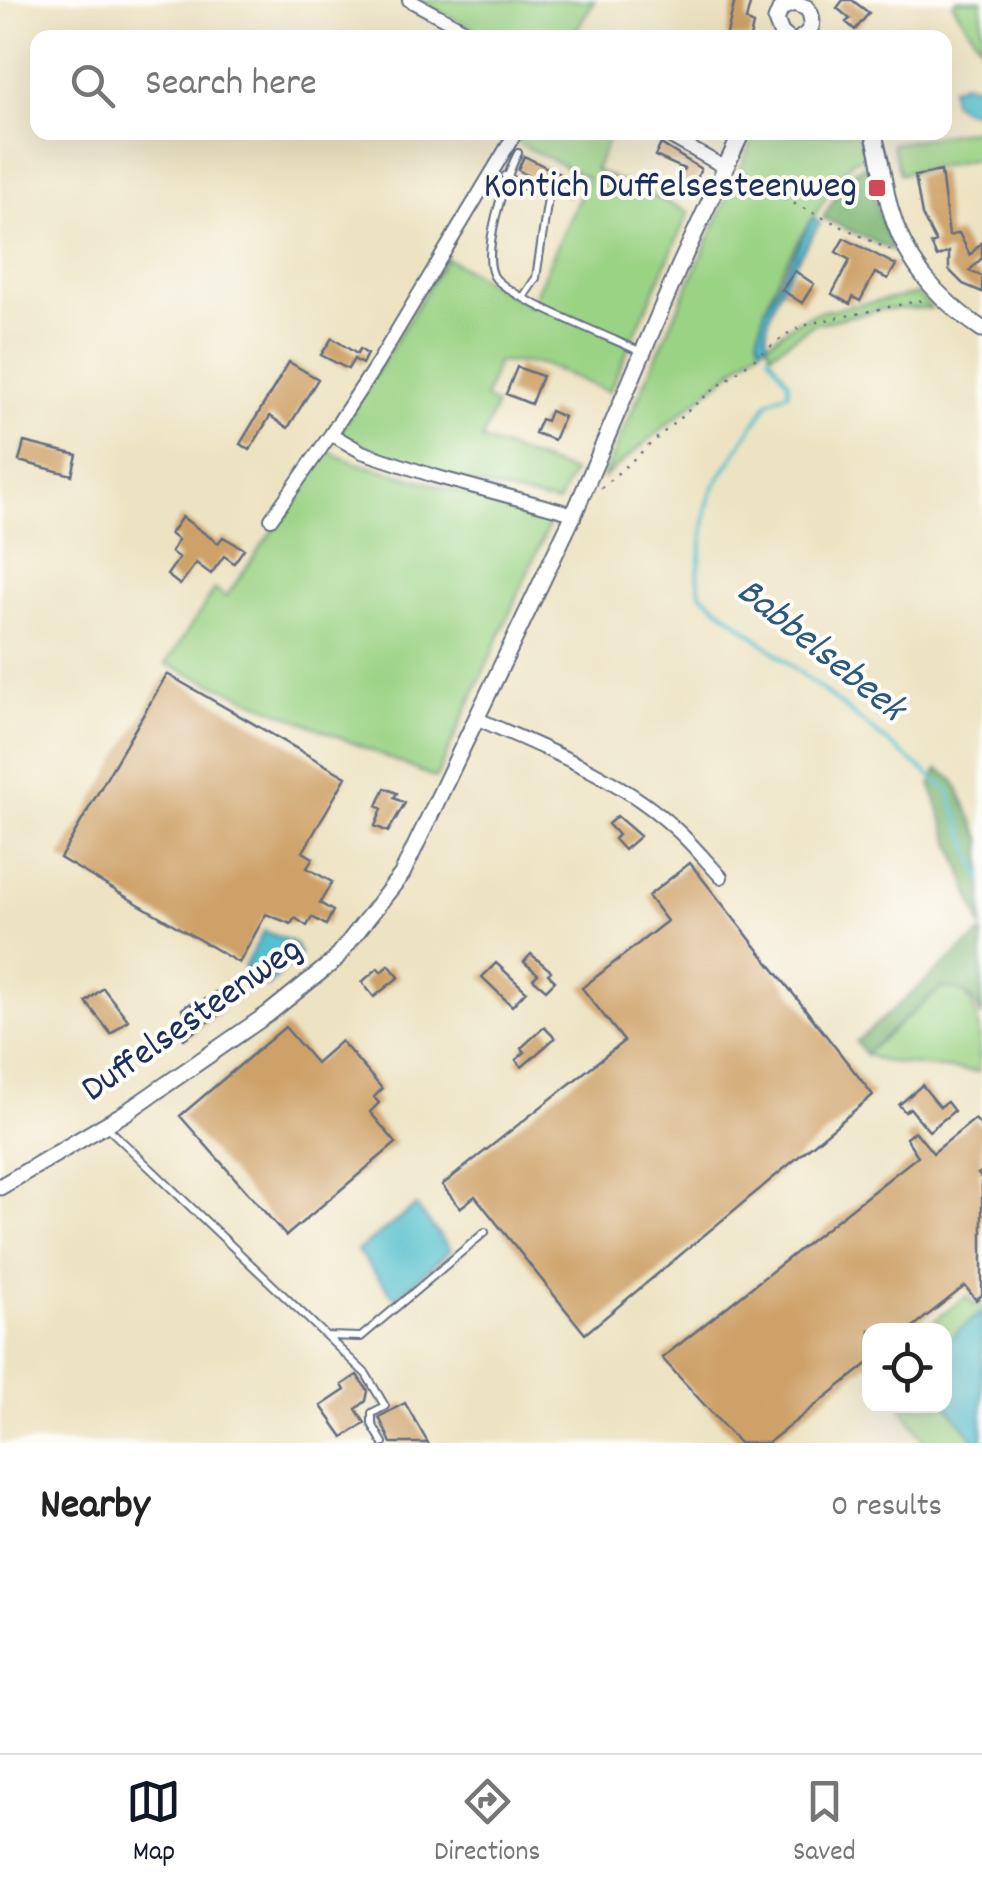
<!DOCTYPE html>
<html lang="en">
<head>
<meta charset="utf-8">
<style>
  :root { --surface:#fff; --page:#f6f6f6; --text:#222; --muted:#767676; --line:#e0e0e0; --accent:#111827 }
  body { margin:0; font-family:Dekko,sans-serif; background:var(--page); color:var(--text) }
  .controls { position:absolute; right:30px; bottom:30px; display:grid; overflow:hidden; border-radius:20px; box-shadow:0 10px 40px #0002 }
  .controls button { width:90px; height:90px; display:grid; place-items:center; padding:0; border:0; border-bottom:2px solid var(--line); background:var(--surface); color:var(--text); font:50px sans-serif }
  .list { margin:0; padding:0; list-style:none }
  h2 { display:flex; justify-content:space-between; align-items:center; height:130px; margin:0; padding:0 40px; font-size:42px }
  h2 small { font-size:32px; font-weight:400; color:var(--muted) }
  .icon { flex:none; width:55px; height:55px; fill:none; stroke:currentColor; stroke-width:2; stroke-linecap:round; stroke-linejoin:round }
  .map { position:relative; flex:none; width:982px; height:1443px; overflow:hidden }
  .search { position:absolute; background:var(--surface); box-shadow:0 10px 40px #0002; left:30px; right:30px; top:30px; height:110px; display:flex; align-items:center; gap:25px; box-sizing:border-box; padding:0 35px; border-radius:20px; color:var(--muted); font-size:38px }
  .sheet { height:310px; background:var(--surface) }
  nav { display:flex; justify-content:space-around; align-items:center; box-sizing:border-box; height:140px; border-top:2px solid var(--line); background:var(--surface); font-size:28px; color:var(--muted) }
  nav a { display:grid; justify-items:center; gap:5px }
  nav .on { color:var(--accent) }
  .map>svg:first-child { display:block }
  .green { fill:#9bd385; stroke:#5b8172; stroke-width:2.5 }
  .forest { fill:#7cb572; stroke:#4c7268; stroke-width:2.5 }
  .water { fill:#54c0cd; stroke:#387896; stroke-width:2.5 }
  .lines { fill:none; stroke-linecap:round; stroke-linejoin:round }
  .stream { stroke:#54c0cd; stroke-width:4 }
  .building { fill:#cea168 }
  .service-casing { stroke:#646e81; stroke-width:10 }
  .minor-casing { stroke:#646e81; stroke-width:16 }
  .tertiary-casing { stroke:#646e81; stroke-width:19 }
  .path { stroke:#646e81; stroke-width:2.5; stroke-dasharray:2.5 8; stroke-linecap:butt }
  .service { stroke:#fff; stroke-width:6 }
  .minor { stroke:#fff; stroke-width:12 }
  .tertiary { stroke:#fff; stroke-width:15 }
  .poi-dot { fill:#d1495b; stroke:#fdfcf7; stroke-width:4 }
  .labels { text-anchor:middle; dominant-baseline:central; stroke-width:8; stroke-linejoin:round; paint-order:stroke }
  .poi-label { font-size:38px; fill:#1b2f5e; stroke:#fdfcf7; text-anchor:end }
  .street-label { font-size:38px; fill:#1b2f5e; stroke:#fdfcf7 }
  .water-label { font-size:40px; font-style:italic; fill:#2c5a7f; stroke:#fdfcf7 }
</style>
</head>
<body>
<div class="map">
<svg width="982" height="1443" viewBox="0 0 982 1443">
  <rect width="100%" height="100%" fill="#fdfcf7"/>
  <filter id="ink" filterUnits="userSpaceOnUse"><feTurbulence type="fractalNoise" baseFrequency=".01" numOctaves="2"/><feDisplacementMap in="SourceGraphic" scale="20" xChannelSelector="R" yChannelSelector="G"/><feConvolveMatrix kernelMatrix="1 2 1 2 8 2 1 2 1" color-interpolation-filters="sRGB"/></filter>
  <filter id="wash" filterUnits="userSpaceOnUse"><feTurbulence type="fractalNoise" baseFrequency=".0048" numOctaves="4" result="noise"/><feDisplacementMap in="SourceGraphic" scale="40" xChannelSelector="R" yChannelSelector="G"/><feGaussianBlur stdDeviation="2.25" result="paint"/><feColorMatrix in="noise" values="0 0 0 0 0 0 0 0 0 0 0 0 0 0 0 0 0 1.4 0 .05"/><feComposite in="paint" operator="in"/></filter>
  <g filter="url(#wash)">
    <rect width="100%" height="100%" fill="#ede3c2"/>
    <path class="green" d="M418,0H595L571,38L489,37Z
      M956,0H982V48L953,4Z
      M982,128V158L900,174L892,144Z
      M521,133H611L595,170L689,212L609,392L541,364L497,362L485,399L496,405L482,440L573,472L558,503C493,490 396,466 339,433L446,258L530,306L588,178L516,142Z
      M756,133H856L867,156L854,160L842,171C812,223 767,277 758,339L762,346L602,479Z
      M918,294L931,308L883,309L814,324L771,353L767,343L796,322L818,312Z
      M328,451C355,466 380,468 409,477C457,491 504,506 553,516L436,778L166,664L215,589L226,597Z
      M941,988L960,989C982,1009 982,1043 978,1072L881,1061L865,1054Z
      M967,1296L974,1305L982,1299V1443H926L901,1406H944V1330H922Z"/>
    <path class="forest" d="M868,164L877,209L893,251L823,218L849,173Z
      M938,769L954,780L982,840V929L931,786Z
      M982,932V1017C974,996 963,989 941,988L865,1054L856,1042Z"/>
    <path class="water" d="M963,83L982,86V112L964,110L952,102L951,88Z
      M813,218L820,223C802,253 761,308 767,343L762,346L758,339L765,309Z
      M264,931L294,943L300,954L267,987L244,967Z
      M416,1206L451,1250L395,1298L357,1251Z
      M982,1312V1443H977L945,1403L944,1343Z"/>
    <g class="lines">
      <path class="stream" d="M769,355L788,381V392L769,401L713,488L707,506L698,573L700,593L948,790L982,880"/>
    </g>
    <g id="blocks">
      <path class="building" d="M735,0H751L746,20L753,25L750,38H726Z
        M843,0H852L869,13L855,30L846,22L850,19L837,8Z
        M661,144L701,169L689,195L675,189L684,169L655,156Z
        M524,156L577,183L569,198L518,170Z
        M941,171L949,236L959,233L970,255L982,242V258L969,271L982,276V292L963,284L949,270V252L937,257L931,244L936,242L922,215L915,176Z
        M844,238L896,265L888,279L875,273L860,301L853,297L850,304L832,294L850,260L836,252Z
        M795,271L814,284L802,303L782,290Z
        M332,338L357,354L360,349L367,354L362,364L354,359L348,369L321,355Z
        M289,362L318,379L288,428L270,416L250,450L240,444Z
        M517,367L542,376L531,404L506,394Z
        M550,411L564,417L554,440L535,433L541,419L546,421Z
        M24,442L77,455L72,475L19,461Z
        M182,517L218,543L223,537L244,549L234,563L224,556L211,574L196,563L180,585L167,575L179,558L171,552L178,540L170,534Z
        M167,674L346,777L303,852L313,858L307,868L332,882L320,903L333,911L326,925L312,917L307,926L295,918L291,924L266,914L239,963L60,858Z
        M385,788L397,793L394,798L405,803L388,832L375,826L382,809L377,806Z
        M617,816L640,836L624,850L614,839L618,835L608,824Z
        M690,863L873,1095L585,1334L475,1196L460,1208L442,1185L624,1041L582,988L667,921L648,896Z
        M531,954L551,971L548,974L555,981L546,990L533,979L538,974L524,962Z
        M496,963L526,991L512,1006L482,977Z
        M389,965L399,977L374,997L362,982L378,968L381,972Z
        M103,988L128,1020L111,1034L86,1002Z
        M215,992L225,1006L220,1009L222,1012L184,1039L176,1029L180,1025L178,1022L186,1015L182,1009L190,1003L193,1008Z
        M285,1027L316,1063L341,1041L379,1085L382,1089L374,1097L379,1103L370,1112L396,1143L286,1236L180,1116Z
        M544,1027L555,1038L522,1067L516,1060L525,1052L521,1048Z
        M922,1085L940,1107L947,1102L954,1111L929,1131L910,1108L905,1112L899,1105Z
        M975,1119L982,1127V1171L978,1174L982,1179V1295L976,1300L965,1286L909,1330H870V1362L768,1443H739L662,1358L918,1156L906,1138L915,1131L933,1153Z
        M357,1375L368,1391L366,1401L356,1409L365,1423L343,1437L321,1406L345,1390L342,1385Z
        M405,1403L428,1443H391L379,1417Z"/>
    </g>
  </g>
  <g filter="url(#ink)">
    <use href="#blocks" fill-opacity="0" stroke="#646e81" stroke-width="2.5"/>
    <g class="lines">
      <defs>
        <path id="service" d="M518,153C506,175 478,259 496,279C516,301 610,337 641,352
          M505,176L548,198L536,278L524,296
          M106,1126L366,1374L385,1406L372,1413V1424L383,1443
          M327,1336L361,1337L485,1232"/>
        <path id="minor" d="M409,0L480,38
          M516,132L377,364L331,434L362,452L434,476L574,514
          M662,132L726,168
          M271,519L331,434
          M478,719C547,750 623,778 679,832C694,846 707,862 721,877"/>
        <path id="tertiary" d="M787,38L781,33L776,20L781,8L794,3L807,8C815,19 813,31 801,38
          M873,132C881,157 883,183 890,208C905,262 937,299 982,329
          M0,1187L125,1113L268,1014L334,961L402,874L574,514L680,265L742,132"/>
      </defs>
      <use href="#service" class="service-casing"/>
      <use href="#minor" class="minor-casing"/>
      <use href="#tertiary" class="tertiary-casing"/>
      <path class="path" d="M737,176L892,251
        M601,488L699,401L790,332L812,323L928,299"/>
      <use href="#service" class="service"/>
      <use href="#minor" class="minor"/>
      <use href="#tertiary" class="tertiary"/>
    </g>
  </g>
  <rect class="poi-dot" x="867" y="178" width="20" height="20" rx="5"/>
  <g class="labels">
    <g class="poi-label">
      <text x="857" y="188">Kontich Duffelsesteenweg</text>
    </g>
    <g class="street-label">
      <text transform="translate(193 1021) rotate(-35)">Duffelsesteenweg</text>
    </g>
    <g class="water-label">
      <text transform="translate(819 652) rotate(39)">Babbelsebeek</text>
    </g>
  </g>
</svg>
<div class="controls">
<button><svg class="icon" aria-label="locate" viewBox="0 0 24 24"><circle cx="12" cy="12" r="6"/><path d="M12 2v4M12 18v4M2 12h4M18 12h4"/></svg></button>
</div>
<div class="search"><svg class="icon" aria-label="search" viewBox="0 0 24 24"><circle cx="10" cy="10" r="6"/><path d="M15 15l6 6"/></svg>Search here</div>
</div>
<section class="sheet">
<h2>Nearby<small>0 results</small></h2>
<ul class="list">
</ul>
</section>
<nav>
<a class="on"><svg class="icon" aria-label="map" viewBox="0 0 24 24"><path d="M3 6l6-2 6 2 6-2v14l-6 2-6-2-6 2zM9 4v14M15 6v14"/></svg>Map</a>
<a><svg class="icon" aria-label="directions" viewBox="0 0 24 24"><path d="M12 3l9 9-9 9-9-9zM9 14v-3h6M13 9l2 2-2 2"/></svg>Directions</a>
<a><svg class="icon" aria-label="saved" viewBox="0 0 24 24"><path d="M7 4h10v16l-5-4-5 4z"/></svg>Saved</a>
</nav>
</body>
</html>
